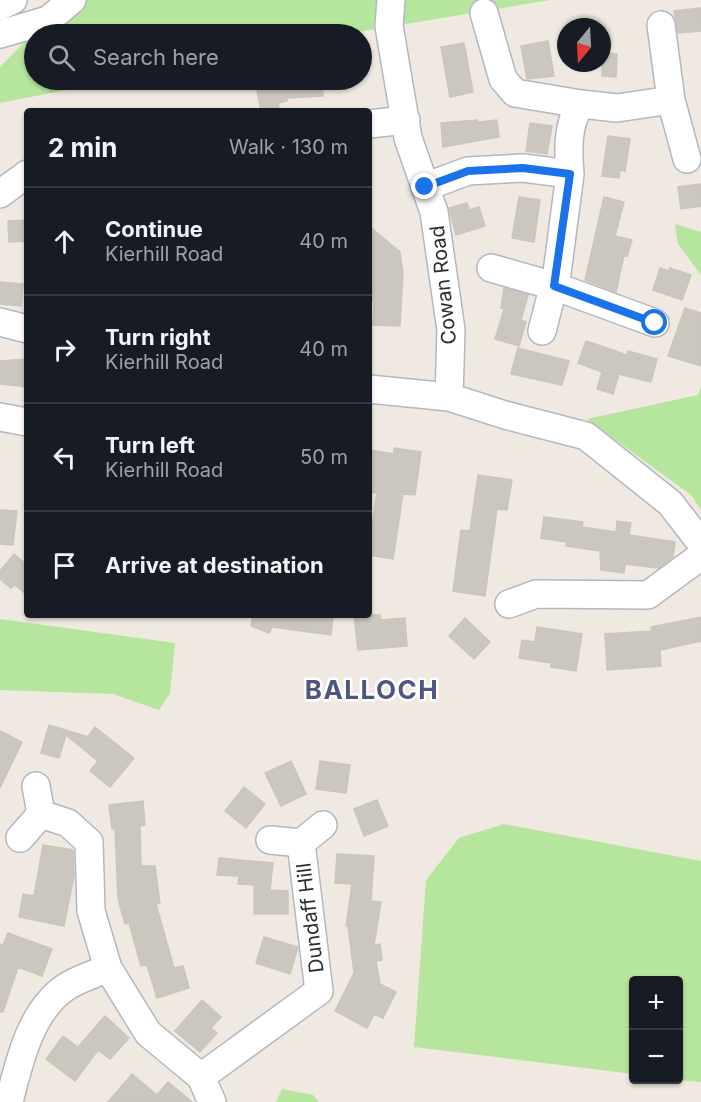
<!DOCTYPE html>
<html lang="en">
<head>
<meta charset="utf-8">
<style>
  :root { --surface:#171b24; --page:#242831; --text:#f1f3f6; --muted:#9ea1a6; --line:#363941 }
  body { margin:0; font-family:Inter,sans-serif; background:var(--page); color:var(--text) }
  .controls { position:absolute; right:18px; bottom:18px; display:grid; overflow:hidden; border-radius:6px; box-shadow:0 2px 4px #0004 }
  .controls button { width:54px; height:54px; display:grid; place-items:center; padding:0; border:0; border-bottom:2px solid var(--line); background:var(--surface); color:var(--text); font:30px sans-serif }
  .compass { position:absolute; left:557px; top:18px; width:54px; height:54px; border-radius:50%; background:var(--surface); box-shadow:0 2px 4px #0004; rotate:198deg }
  .stop { position:absolute; width:18px; height:18px; margin:-14px; border:4px solid #1a73e8; border-radius:50%; background:#fff }
  .stop.end { background:#1a73e8; border-color:#fff; box-shadow:0 2px 6px #0008 }
  .list { margin:0; padding:0; list-style:none }
  h2 { display:flex; justify-content:space-between; align-items:center; height:78px; margin:0; padding:0 24px; font-size:26px }
  h2 small { font-size:20px; font-weight:400; color:var(--muted) }
  .list li { display:grid; grid-template-columns:39px 1fr auto; gap:18px; align-items:center; box-sizing:border-box; height:108px; padding:0 24px; border-top:2px solid var(--line) }
  .list b { display:block; font-size:22px; white-space:nowrap }
  .list p { margin:0; font-size:20px; white-space:nowrap; color:var(--muted) }
  .list em { font-size:20px; font-style:normal; color:var(--muted) }
  .icon { flex:none; width:33px; height:33px; fill:none; stroke:currentColor; stroke-width:2; stroke-linecap:round; stroke-linejoin:round }
  .map { position:relative; flex:none; width:701px; height:1102px; overflow:hidden }
  .search { position:absolute; background:var(--surface); box-shadow:0 2px 4px #0004; left:24px; top:24px; width:348px; height:66px; display:flex; align-items:center; gap:15px; box-sizing:border-box; padding:0 21px; border-radius:33px; color:var(--muted); font-size:22px }
  .panel { position:absolute; background:var(--surface); box-shadow:0 2px 4px #0004; left:24px; top:108px; width:348px; height:510px; border-radius:6px }
  .map>svg:first-child { display:block }
  .green { fill:#b6e59e }
  .building { fill:#cbc7bf; stroke:#cbc5ba; stroke-width:1.5 }
  .lines { fill:none; stroke-linecap:round; stroke-linejoin:round }
  .minor-casing { stroke:#b4b7c1; stroke-width:30 }
  .minor { stroke:#fff; stroke-width:27 }
  .route { stroke:#1a73e8; stroke-width:8 }
  .labels { text-anchor:middle; dominant-baseline:central; stroke-width:5; stroke-linejoin:round; paint-order:stroke }
  .street-label { font-size:20px; fill:#2e2e2e; stroke:#fff }
  .district-label { font-size:26px; font-weight:bold; letter-spacing:1.5px; fill:#4d5680; stroke:#fff }
</style>
</head>
<body>
<div class="map">
<svg width="701" height="1102" viewBox="0 0 701 1102">
  <rect width="100%" height="100%" fill="#efe9e1"/>
  <path class="green" d="M66,0H550L346,34H34V80H117L0,103V67Z
    M675,224L701,232V275L678,244Z
    M701,387V510L691,495L587,419L698,395Z
    M0,619L175,643L170,693L159,710L113,694L0,690Z
    M504,824L701,861V1082L677,1080L678,980H634L633,1074L414,1047L426,880L459,838Z
    M282,1089L313,1095L319,1102H276Z"/>
  <path class="building" d="M701,8V31L678,33L674,11Z
    M548,41L554,76L527,79L521,46Z
    M464,43L473,92L450,97L441,47Z
    M602,53L617,54L616,77L602,76Z
    M263,80H322L323,96L287,98V101L278,103L279,107L261,111L256,86L264,84Z
    M477,120L478,122L497,120L499,137L443,147L441,123Z
    M530,123L552,126L547,154L526,151Z
    M608,136L630,139L625,171L620,170L619,178L602,176Z
    M701,184V206L681,209L678,187Z
    M519,197L540,200L534,242L512,238Z
    M604,197L624,202L615,236L632,240L627,256L624,255L616,292L585,280Z
    M467,203L469,210L479,207L485,226L456,235L449,208Z
    M27,220V241L9,242L8,221Z
    M369,226L400,252L403,274L400,326L373,325L374,301H370Z
    M660,268L669,271L670,268L691,275L682,300L653,290Z
    M0,282L23,284L21,306L0,304Z
    M504,288L528,295L521,320L526,322L519,346L495,339L504,309L501,308Z
    M685,308L701,313V366L668,356Z
    M586,341L627,355L628,351L657,359L651,382L619,374L613,394L597,389L602,372L578,363Z
    M518,348L569,361L562,385L511,374Z
    M27,359V387L0,384V361Z
    M394,448L421,452L415,495L403,494L393,559L369,555V531L371,532L377,493L369,492V450L394,454Z
    M478,475L512,480L507,510L497,509L485,596L453,591L461,530L470,531Z
    M0,510L17,511L13,545L0,544Z
    M544,517L583,522L582,527L616,532L617,521L631,523L629,535L675,542L673,557L658,568L625,564L624,573L601,570L600,551L566,546L567,542L541,538Z
    M14,554L27,565V595L15,585L11,588L0,579V571Z
    M253,615H333L331,635L272,627L269,633L251,626Z
    M354,615H380L381,620L405,618L407,646L358,650Z
    M701,617V641L660,650L661,666L607,670L605,634L652,631L651,627Z
    M465,618L490,642L474,659L449,636Z
    M537,627L582,634L576,671L551,667V663L519,658L522,640L535,642Z
    M49,725L88,737L95,727L134,758L110,787L90,771L98,761L66,735L59,758L41,753Z
    M0,731L22,742L0,788Z
    M291,761L306,794L281,806L265,773Z
    M320,761L350,765L346,793L316,789Z
    M244,787L265,804L246,828L225,811Z
    M377,800L388,826L364,836L354,809Z
    M143,801L145,825L140,826L141,866H155L160,903L156,904L174,968L183,966L189,988L157,998L147,965L141,966L129,923L125,924L118,899L115,829H112L109,805Z
    M43,845L73,850L74,876L64,926L19,917L23,894L34,896Z
    M337,854L374,856L371,901L381,902L374,945L380,944L382,960L376,961L380,984L396,992L383,1018L374,1014L367,1028L335,1011L354,973L348,926H346L352,884L335,883Z
    M219,858L273,863L270,890L288,891V914H254V885L238,884L239,876L217,875Z
    M8,933L52,949L42,976L18,967L3,1012H0V944L3,945Z
    M264,937L298,947L290,974L256,963Z
    M202,1000L221,1017L211,1028L217,1033L200,1052L175,1031Z
    M105,1016L129,1038L110,1059L98,1050L75,1081L46,1059L63,1036L78,1047Z
    M132,1074L157,1095L168,1082L192,1102H108Z"/>
  <g class="lines">
    <defs>
      <path id="minor" d="M391,0L389,26L408,138L434,212L451,330L449,397
        M0,6L13,0
        M484,13L503,79L515,93L581,104
        M0,34L48,20L72,0
        M671,100L687,159
        M369,124L406,120
        M425,187L468,171L523,168L570,174C568,151 567,123 581,104L617,108L671,100L661,25
        M0,194L27,174
        M491,268L554,286L655,323
        M0,322L27,329
        M542,331L557,273L570,174
        M369,389L449,397L505,415L586,436L670,503L701,543
        M0,417L27,422
        M509,604L536,594L648,595L701,556
        M41,814L68,823L89,842L91,911L108,968L148,1033L201,1077L212,1102
        M20,838L41,814L36,786
        M270,840L301,843L323,825
        M201,1077L319,991L301,843
        M9,1102C19,1063 30,1011 66,987C78,979 95,974 108,968"/>
    </defs>
    <use href="#minor" class="minor-casing"/>
    <use href="#minor" class="minor"/>
  </g>
  <g class="lines">
    <path class="route" d="M425,187L468,171L523,168L570,174L554,286L655,323"/>
  </g>
  <g class="labels">
    <g class="street-label">
      <text transform="translate(443 285) rotate(-96)">Cowan Road</text>
      <text transform="translate(310 918) rotate(-97)">Dundaff Hill</text>
    </g>
    <g class="district-label">
      <text x="372" y="689">BALLOCH</text>
    </g>
  </g>
</svg>
<div class="controls">
<button>+</button>
<button>−</button>
</div>
<svg class="compass" viewBox="-18 -18 36 36"><path d="M0-13l5 13h-10z" fill="#e53935"/><path d="M0 13l5-13h-10z" fill="#9ea1a6"/></svg>
<div class="stop" style="left:655px;top:323px"></div>
<div class="stop end" style="left:425px;top:187px"></div>
<div class="search"><svg class="icon" aria-label="search" viewBox="0 0 24 24"><circle cx="10" cy="10" r="6"/><path d="M15 15l6 6"/></svg>Search here</div>
<section class="panel">
<h2>2 min<small>Walk · 130 m</small></h2>
<ul class="list">
<li><svg class="icon" aria-label="ahead" viewBox="0 0 24 24"><path d="M12 20V5M6 11l6-6 6 6"/></svg><div><b>Continue</b><p>Kierhill Road</p></div><em>40 m</em></li>
<li><svg class="icon" aria-label="right" viewBox="0 0 24 24"><path d="M7 20v-9h11M14 6l5 5-5 5"/></svg><div><b>Turn right</b><p>Kierhill Road</p></div><em>40 m</em></li>
<li><svg class="icon" aria-label="left" viewBox="0 0 24 24"><path d="M17 20v-9H6M10 6l-5 5 5 5"/></svg><div><b>Turn left</b><p>Kierhill Road</p></div><em>50 m</em></li>
<li><svg class="icon" aria-label="arrive" viewBox="0 0 24 24"><path d="M6 21V4h12l-3 4 3 4H6"/></svg><div><b>Arrive at destination</b></div></li>
</ul>
</section>
</div>
</body>
</html>
